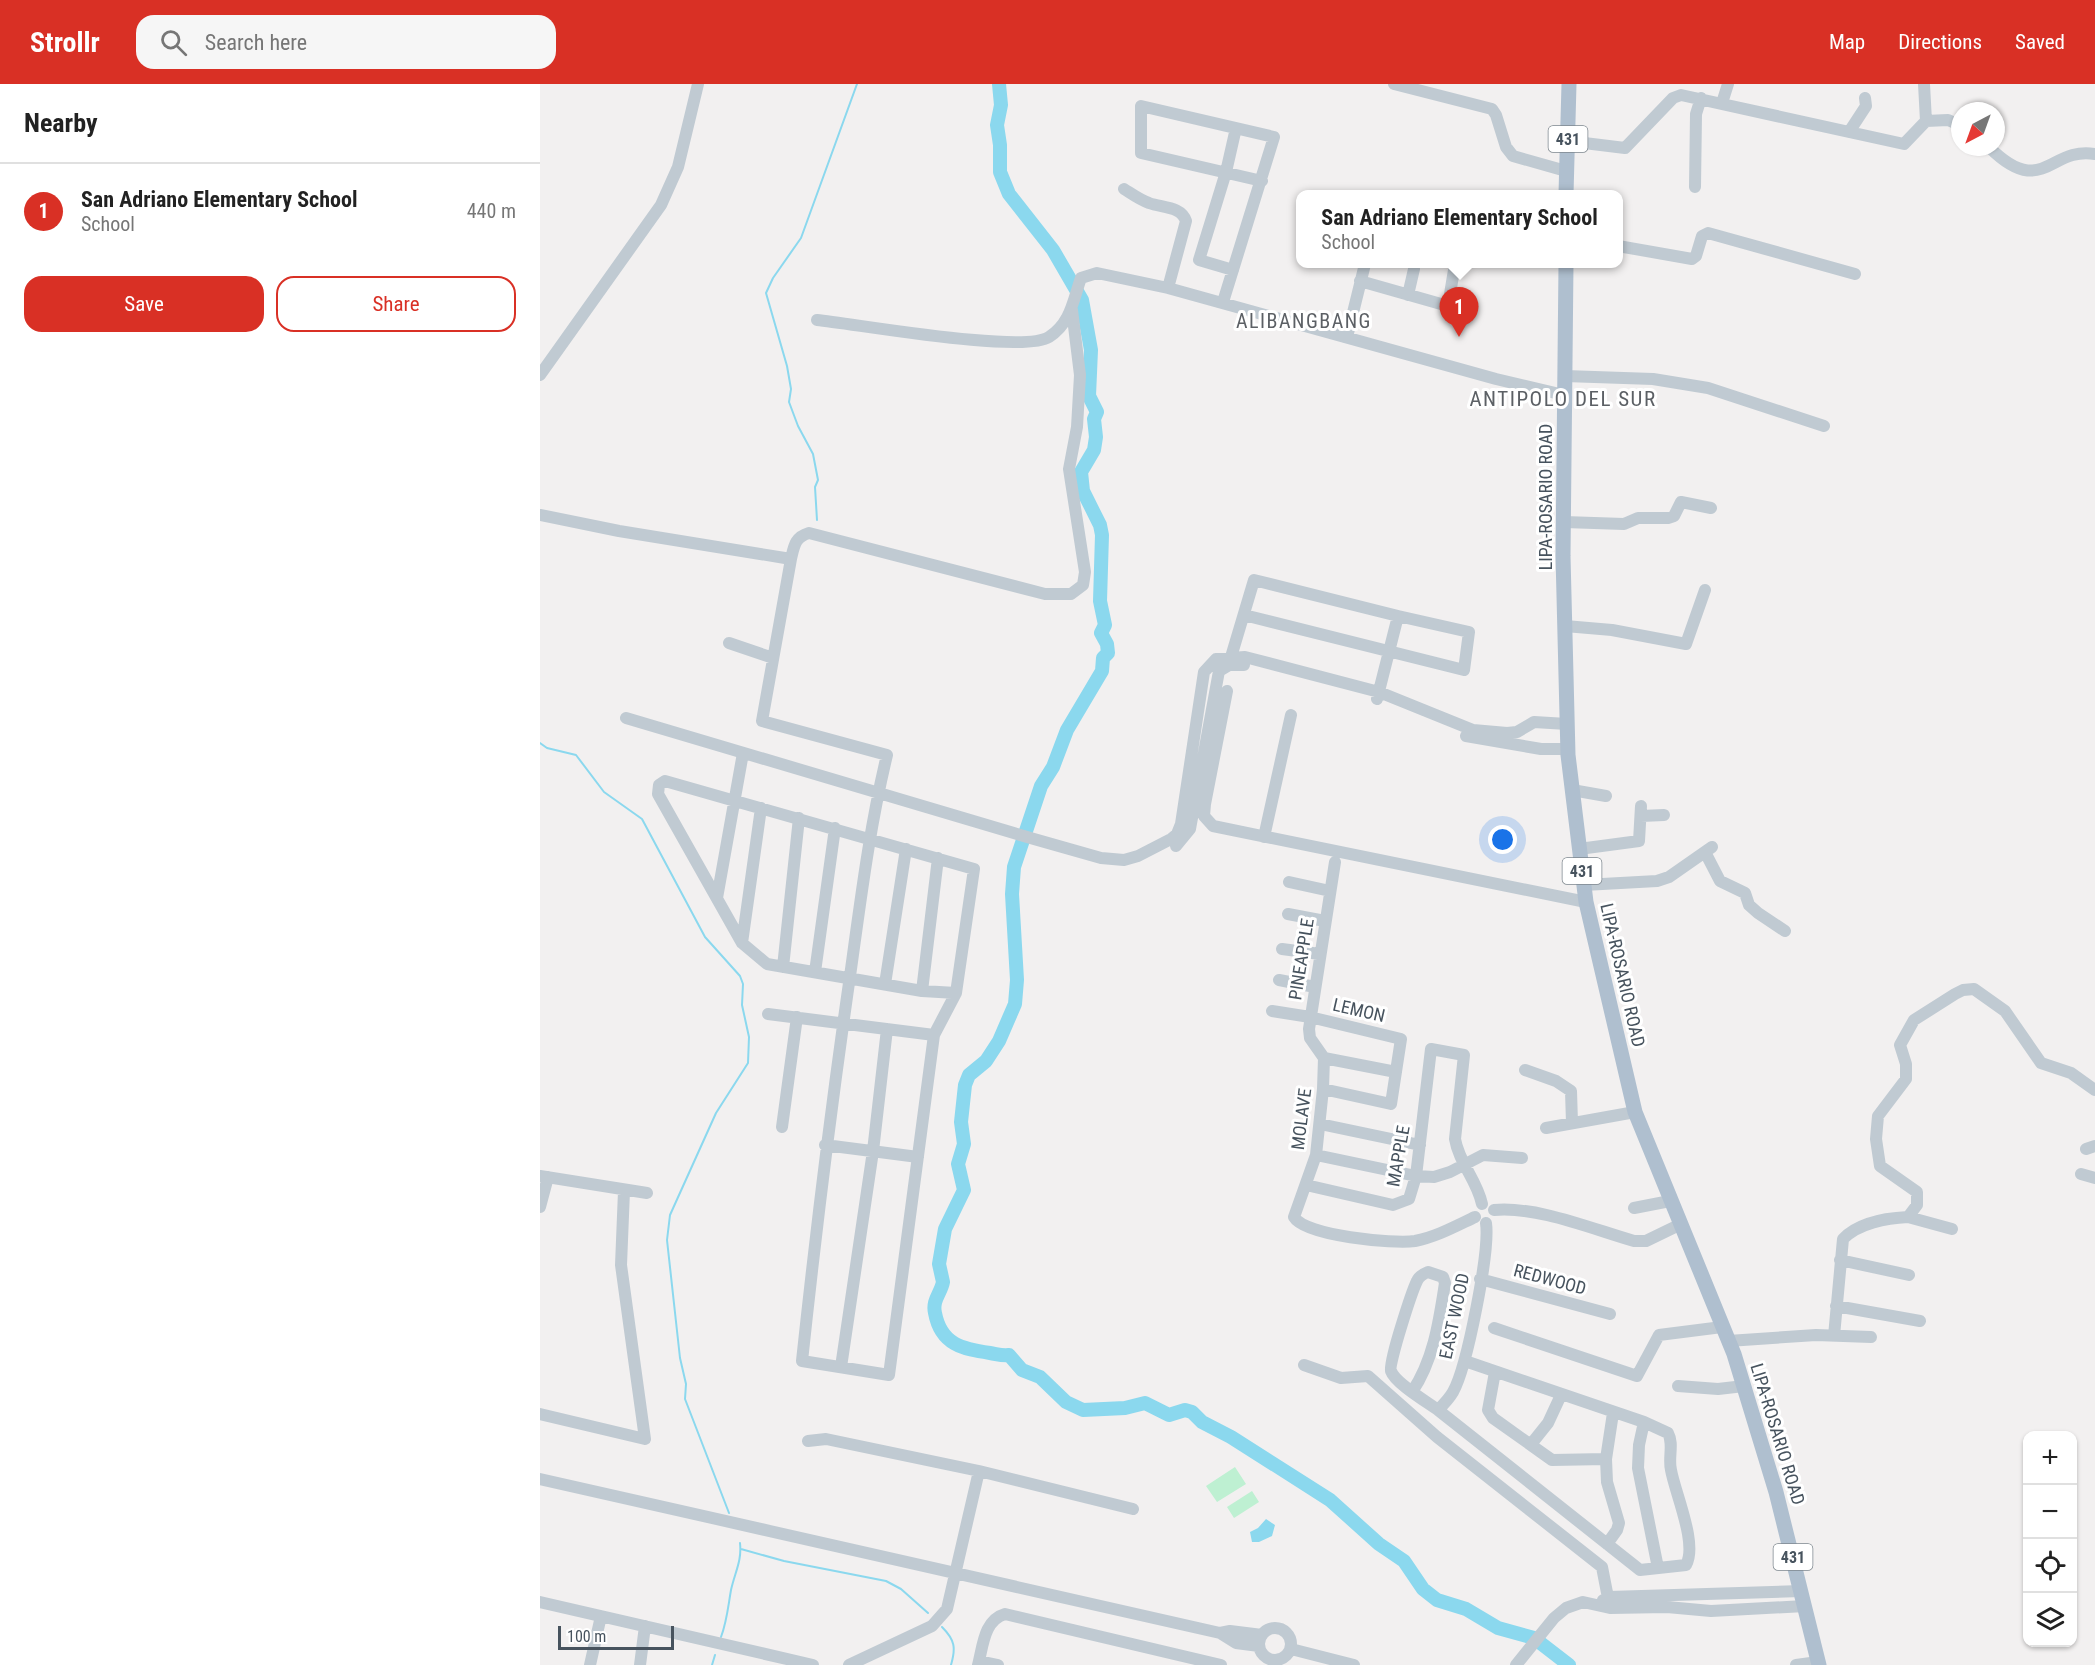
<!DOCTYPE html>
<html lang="en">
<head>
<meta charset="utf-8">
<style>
  :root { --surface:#fff; --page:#f6f6f6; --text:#222; --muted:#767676; --line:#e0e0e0; --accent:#d93025 }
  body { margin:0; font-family:"Roboto Condensed",sans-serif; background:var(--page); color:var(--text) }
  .controls { position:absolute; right:18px; bottom:18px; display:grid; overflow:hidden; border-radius:12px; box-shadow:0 2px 4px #0004 }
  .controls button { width:54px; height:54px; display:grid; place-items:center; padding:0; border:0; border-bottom:2px solid var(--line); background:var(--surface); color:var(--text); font:30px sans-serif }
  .compass { position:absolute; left:1411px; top:18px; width:54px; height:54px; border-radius:50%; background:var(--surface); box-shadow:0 2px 4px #0004; rotate:221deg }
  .scale { position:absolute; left:18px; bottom:15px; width:116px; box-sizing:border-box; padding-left:6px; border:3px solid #47535e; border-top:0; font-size:16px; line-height:21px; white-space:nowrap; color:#47535e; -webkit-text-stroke:4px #fff; paint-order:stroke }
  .you { position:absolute; left:963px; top:756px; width:21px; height:21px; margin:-15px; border:4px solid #fff; border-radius:50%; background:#1a73e8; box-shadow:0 0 0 9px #1a73e833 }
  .badge { display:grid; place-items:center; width:39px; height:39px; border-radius:50%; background:var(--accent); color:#fff; font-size:20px; font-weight:700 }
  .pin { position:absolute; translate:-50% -50px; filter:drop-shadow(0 2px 3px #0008) }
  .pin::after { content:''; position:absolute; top:32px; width:21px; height:18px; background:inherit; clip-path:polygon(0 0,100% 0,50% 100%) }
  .popup { position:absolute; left:756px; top:106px; width:327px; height:78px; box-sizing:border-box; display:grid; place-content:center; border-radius:12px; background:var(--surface); filter:drop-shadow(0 2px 4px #0005); font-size:20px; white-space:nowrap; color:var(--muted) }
  .popup b { font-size:22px; color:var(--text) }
  .popup::after { content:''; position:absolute; left:50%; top:100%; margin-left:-12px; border:12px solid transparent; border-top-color:var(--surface) }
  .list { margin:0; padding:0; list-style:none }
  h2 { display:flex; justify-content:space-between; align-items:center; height:78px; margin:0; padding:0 24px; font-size:26px }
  h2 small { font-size:20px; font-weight:400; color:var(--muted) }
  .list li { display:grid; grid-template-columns:39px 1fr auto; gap:18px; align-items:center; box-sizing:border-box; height:96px; padding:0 24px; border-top:2px solid var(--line) }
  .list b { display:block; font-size:22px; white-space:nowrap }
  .list p { margin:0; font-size:20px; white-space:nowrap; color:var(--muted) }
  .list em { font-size:20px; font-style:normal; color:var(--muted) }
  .actions { display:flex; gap:12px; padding:18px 24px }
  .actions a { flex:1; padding:14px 0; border:2px solid var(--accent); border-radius:18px; text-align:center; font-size:21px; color:var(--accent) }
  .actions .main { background:var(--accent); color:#fff }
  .icon { flex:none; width:33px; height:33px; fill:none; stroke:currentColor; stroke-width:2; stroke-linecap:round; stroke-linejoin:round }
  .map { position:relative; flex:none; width:1555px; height:1581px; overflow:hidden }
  header { display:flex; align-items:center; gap:36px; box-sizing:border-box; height:84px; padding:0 30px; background:var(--accent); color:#fff }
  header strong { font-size:28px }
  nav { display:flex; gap:33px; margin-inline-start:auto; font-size:21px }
  .search { width:420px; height:54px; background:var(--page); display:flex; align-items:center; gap:15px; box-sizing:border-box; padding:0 21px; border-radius:18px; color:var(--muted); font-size:22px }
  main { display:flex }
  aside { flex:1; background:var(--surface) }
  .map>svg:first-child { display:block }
  .green { fill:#bef0d2 }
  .water { fill:#8bd8ee }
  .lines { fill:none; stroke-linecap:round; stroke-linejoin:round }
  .stream { stroke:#8bd8ee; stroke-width:2 }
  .river { stroke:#8bd8ee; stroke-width:14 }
  .minor { stroke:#c0cad2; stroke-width:12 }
  .major { stroke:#afbfcf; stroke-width:15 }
  .labels { text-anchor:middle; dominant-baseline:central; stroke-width:6; stroke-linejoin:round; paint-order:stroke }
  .shield { fill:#fff; stroke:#7e878e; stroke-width:1.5 }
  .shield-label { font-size:16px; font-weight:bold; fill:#47535e }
  .street-label { font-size:18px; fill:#47535e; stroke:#fff }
  .neighbourhood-label { font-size:20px; letter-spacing:1.5px; fill:#5c6065; stroke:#fff }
  .quarter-label { font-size:21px; letter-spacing:1.5px; fill:#5c6065; stroke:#fff }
</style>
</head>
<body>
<header>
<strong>Strollr</strong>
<div class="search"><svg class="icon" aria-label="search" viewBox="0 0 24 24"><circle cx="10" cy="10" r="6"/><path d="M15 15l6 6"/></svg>Search here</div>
<nav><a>Map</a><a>Directions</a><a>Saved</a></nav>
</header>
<main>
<aside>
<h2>Nearby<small></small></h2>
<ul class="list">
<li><span class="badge">1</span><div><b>San Adriano Elementary School</b><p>School</p></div><em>440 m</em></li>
</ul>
<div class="actions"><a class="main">Save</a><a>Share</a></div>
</aside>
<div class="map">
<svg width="1555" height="1581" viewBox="0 0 1555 1581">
  <rect width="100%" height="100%" fill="#f2f0f0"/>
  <path class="green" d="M695,1383L706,1400L677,1418L666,1402Z
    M712,1407L719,1418L694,1434L687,1423Z"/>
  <path class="water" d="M726,1435L735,1441L732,1452L719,1458H712L710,1448L718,1444Z"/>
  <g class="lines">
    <path class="stream" d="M277,436L275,403L278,396L273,370L258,342L249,318L251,305L247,282L226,209L233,194L261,154L317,0
      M0,659L7,664L36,671L64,708L102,735L165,853L200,892L203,900L202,921L209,953L208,979L176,1029L130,1131L127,1156L140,1274L146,1300L145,1315L189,1429
      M201,1465L244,1477L346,1497L361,1505L388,1529
      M402,1543C415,1556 416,1564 411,1581
      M181,1553C187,1537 188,1523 191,1506C195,1488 202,1477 200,1459
      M172,1581L175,1571"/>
    <path class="river" d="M459,0L461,21L457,41L460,61V88L469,110L513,166L542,216L551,266L549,312L557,328L554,335L556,353L554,366L541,388L543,407L560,441L562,451L560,517L565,541L561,549L567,560L568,569L563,574L562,587L527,646L513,683L501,702L474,783L472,810L477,896L475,920L459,957L446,977L429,991L425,1001L421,1038L424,1060L418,1080L424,1106L405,1145L399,1180L403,1198C401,1209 392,1216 395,1229C401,1261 423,1265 450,1269C457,1270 462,1272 469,1271L482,1286L500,1293L526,1318L543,1326L585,1324L605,1319L629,1331L645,1326L652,1328L662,1338L691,1353L790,1416L839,1460L864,1477L883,1505L897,1516L926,1525L958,1544L994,1554L1029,1581"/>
    <path class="minor" d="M854,0L952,25L956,31L966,63L973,72L1026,87
      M1182,19L1188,0
      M1386,37L1408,36L1420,41
      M1309,48L1326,22L1325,14
      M1028,57L1085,64L1133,14L1141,11L1364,60L1386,37L1384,0
      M1449,63C1502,116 1510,62 1555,70
      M1155,103L1156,30L1161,14
      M584,105C592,110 600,116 609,119C622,124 641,122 646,137L628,204
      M1078,162L1152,175L1156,172L1162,152L1168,149L1315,190
      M693,186L659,176L686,88L696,44
      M820,197L908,222L915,180
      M868,211L874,185
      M683,218L734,53L601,22V69L722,97
      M277,236C317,240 483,270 509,253C531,239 533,216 541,194L557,189L628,204L956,295L1024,311
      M807,253L825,180
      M0,291L121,121L138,83L158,0
      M1025,292L1113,295L1168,304L1284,342
      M0,431L79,447L251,475
      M1024,438L1084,440L1098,434H1128L1134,432L1141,418L1171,424
      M704,531L924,586L929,548L858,532
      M1025,542L1072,546L1146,560L1165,506
      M189,559L233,574
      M691,573L714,496L858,532L837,615
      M687,607L665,720L664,732L673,742L1046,818
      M86,634L494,755L561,774L584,776L598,772L631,755L637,750L641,740L664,588L676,575L705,573L839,608L933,646L967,649L977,648L994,638L1027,640
      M926,652L1001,665H1027
      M1032,706L1066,712
      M1101,732L1124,731
      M724,753L751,631
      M636,762L650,745L679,587L689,581H704
      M1039,765L1099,757L1101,722
      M1165,768L1180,797L1205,809L1209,821L1218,829L1245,847
      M795,778L769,945L770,954L784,974L783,1005L776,1071L754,1133C765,1152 853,1160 875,1157C896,1153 916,1142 935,1133
      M749,798L790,807
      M1044,801L1117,797L1129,793L1172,763
      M177,814L203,669
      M748,830L785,837
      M202,859L221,724
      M742,865L780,870
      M243,883L259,734
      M275,888L295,744
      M739,896L775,903
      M345,900L366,765
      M382,907L398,774
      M416,909L382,907L227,880L202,859L118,710L119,701L125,697L434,785L416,909L394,951L349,1291L262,1277C276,1146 292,1016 311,885C321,813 330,741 347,671L222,637L251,475C254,462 255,453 269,449L505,510H531L543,501L545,488L529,385L537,343L540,291L532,226
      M732,927L770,933L861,955L851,1020L783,1005
      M228,930L394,951
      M784,974L856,988
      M985,986L1016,997L1031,1007L1032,1039
      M780,1040L880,1061
      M242,1043L257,933
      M1006,1044L1095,1028
      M285,1061L378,1073
      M1546,1065L1555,1062
      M776,1071L876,1092L894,1093L910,1088L943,1071L982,1074
      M1541,1090L1555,1094
      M0,1092L107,1109
      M766,1101L853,1121L869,1115L876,1092L891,965L924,971L915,1055C919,1079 937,1096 942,1120
      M0,1123L8,1093
      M1094,1124L1130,1117
      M954,1126C997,1122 1052,1145 1094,1157H1106L1139,1141
      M1412,1145L1368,1133L1377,1121V1108L1340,1082L1336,1055L1338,1032L1366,995V980L1360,961L1374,936L1415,910L1423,906L1434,905L1465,927L1501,979L1531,989L1555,1006
      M1300,1176L1369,1191
      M940,1195L1070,1230
      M1296,1222L1380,1237
      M954,1244L1097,1292L1119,1251L1182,1243
      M1294,1252L1303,1155C1318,1139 1347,1134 1368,1133
      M1188,1257L1276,1251L1331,1253
      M764,1281L801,1294L828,1292L897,1353L1062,1483L1070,1524
      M301,1283L333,1067L347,945
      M955,1288L948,1326L953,1334L1012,1376L1066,1375
      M1138,1302L1178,1305L1204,1302
      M872,1308C894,1275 899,1237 905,1199L903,1193L888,1188C883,1190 879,1192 877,1197C872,1207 848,1280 851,1287C855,1299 887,1318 898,1326L1100,1486L1146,1481C1158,1460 1135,1409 1131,1386C1128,1374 1134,1360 1128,1349L1104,1338L925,1277
      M898,1326C904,1320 909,1315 913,1308C927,1283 950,1167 946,1139
      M0,1330L105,1355L81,1181L84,1107
      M1104,1338L1099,1361L1098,1384L1118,1484
      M268,1357L286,1355L439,1387L593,1425
      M992,1359L1008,1339L1021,1311
      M0,1395L680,1549L696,1559L719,1562
      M1067,1460L1077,1446L1079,1439L1067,1398L1066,1375L1073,1329
      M1063,1516L1069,1513L1261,1507
      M0,1518L273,1581
      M719 1560a16 16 0 1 1 32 0a16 16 0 1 1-32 0Z
      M680,1549L690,1547L722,1551
      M751,1565L814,1581
      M439,1577L458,1581
      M50,1581L61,1532
      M100,1581L105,1542
      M309,1581L392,1542L407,1525L439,1387
      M438,1581C443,1562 444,1536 465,1530L681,1581
      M976,1581L1014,1534L1026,1524L1043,1518L1070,1524L1127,1523L1171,1527L1265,1522
      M1256,1581L1278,1578"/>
    <path class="major" d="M1026,110L1029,0
      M1026,180L1023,472L1028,671L1046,818L1095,1028L1194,1270L1236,1408L1279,1581"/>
  </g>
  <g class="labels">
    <g class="shield">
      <rect x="1008.5" y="42" width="39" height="26" rx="4.5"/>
      <rect x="1022.5" y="774" width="39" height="26" rx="4.5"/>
      <rect x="1233.5" y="1460" width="39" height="26" rx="4.5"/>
    </g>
    <g class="shield-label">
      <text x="1028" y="55">431</text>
      <text x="1042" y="787">431</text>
      <text x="1253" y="1473">431</text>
    </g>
    <g class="street-label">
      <text transform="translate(1005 413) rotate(-90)">LIPA-ROSARIO ROAD</text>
      <text transform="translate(761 875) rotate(-81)">PINEAPPLE</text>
      <text transform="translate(1083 891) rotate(77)">LIPA-ROSARIO ROAD</text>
      <text transform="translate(819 926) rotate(13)">LEMON</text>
      <text transform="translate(761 1035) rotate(-83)">MOLAVE</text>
      <text transform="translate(858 1072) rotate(-80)">MAPPLE</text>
      <text transform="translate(1010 1195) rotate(15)">REDWOOD</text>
      <text transform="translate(914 1232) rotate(-78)">EAST WOOD</text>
      <text transform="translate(1238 1350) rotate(73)">LIPA-ROSARIO ROAD</text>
    </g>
    <g class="neighbourhood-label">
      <text x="764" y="237">ALIBANGBANG</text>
    </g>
    <g class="quarter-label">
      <text x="1023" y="315">ANTIPOLO DEL SUR</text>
    </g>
  </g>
</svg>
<div class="controls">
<button>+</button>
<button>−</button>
<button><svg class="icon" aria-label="locate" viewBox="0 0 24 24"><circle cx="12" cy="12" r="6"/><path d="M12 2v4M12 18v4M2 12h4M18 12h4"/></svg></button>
<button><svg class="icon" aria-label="layers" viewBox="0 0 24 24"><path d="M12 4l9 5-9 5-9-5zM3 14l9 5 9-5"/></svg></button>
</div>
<svg class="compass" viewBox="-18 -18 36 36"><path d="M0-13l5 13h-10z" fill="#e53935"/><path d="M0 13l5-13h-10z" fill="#767676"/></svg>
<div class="scale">100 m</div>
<div class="you"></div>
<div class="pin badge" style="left:919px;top:253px">1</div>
<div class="popup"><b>San Adriano Elementary School</b>School</div>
</div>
</main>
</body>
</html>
